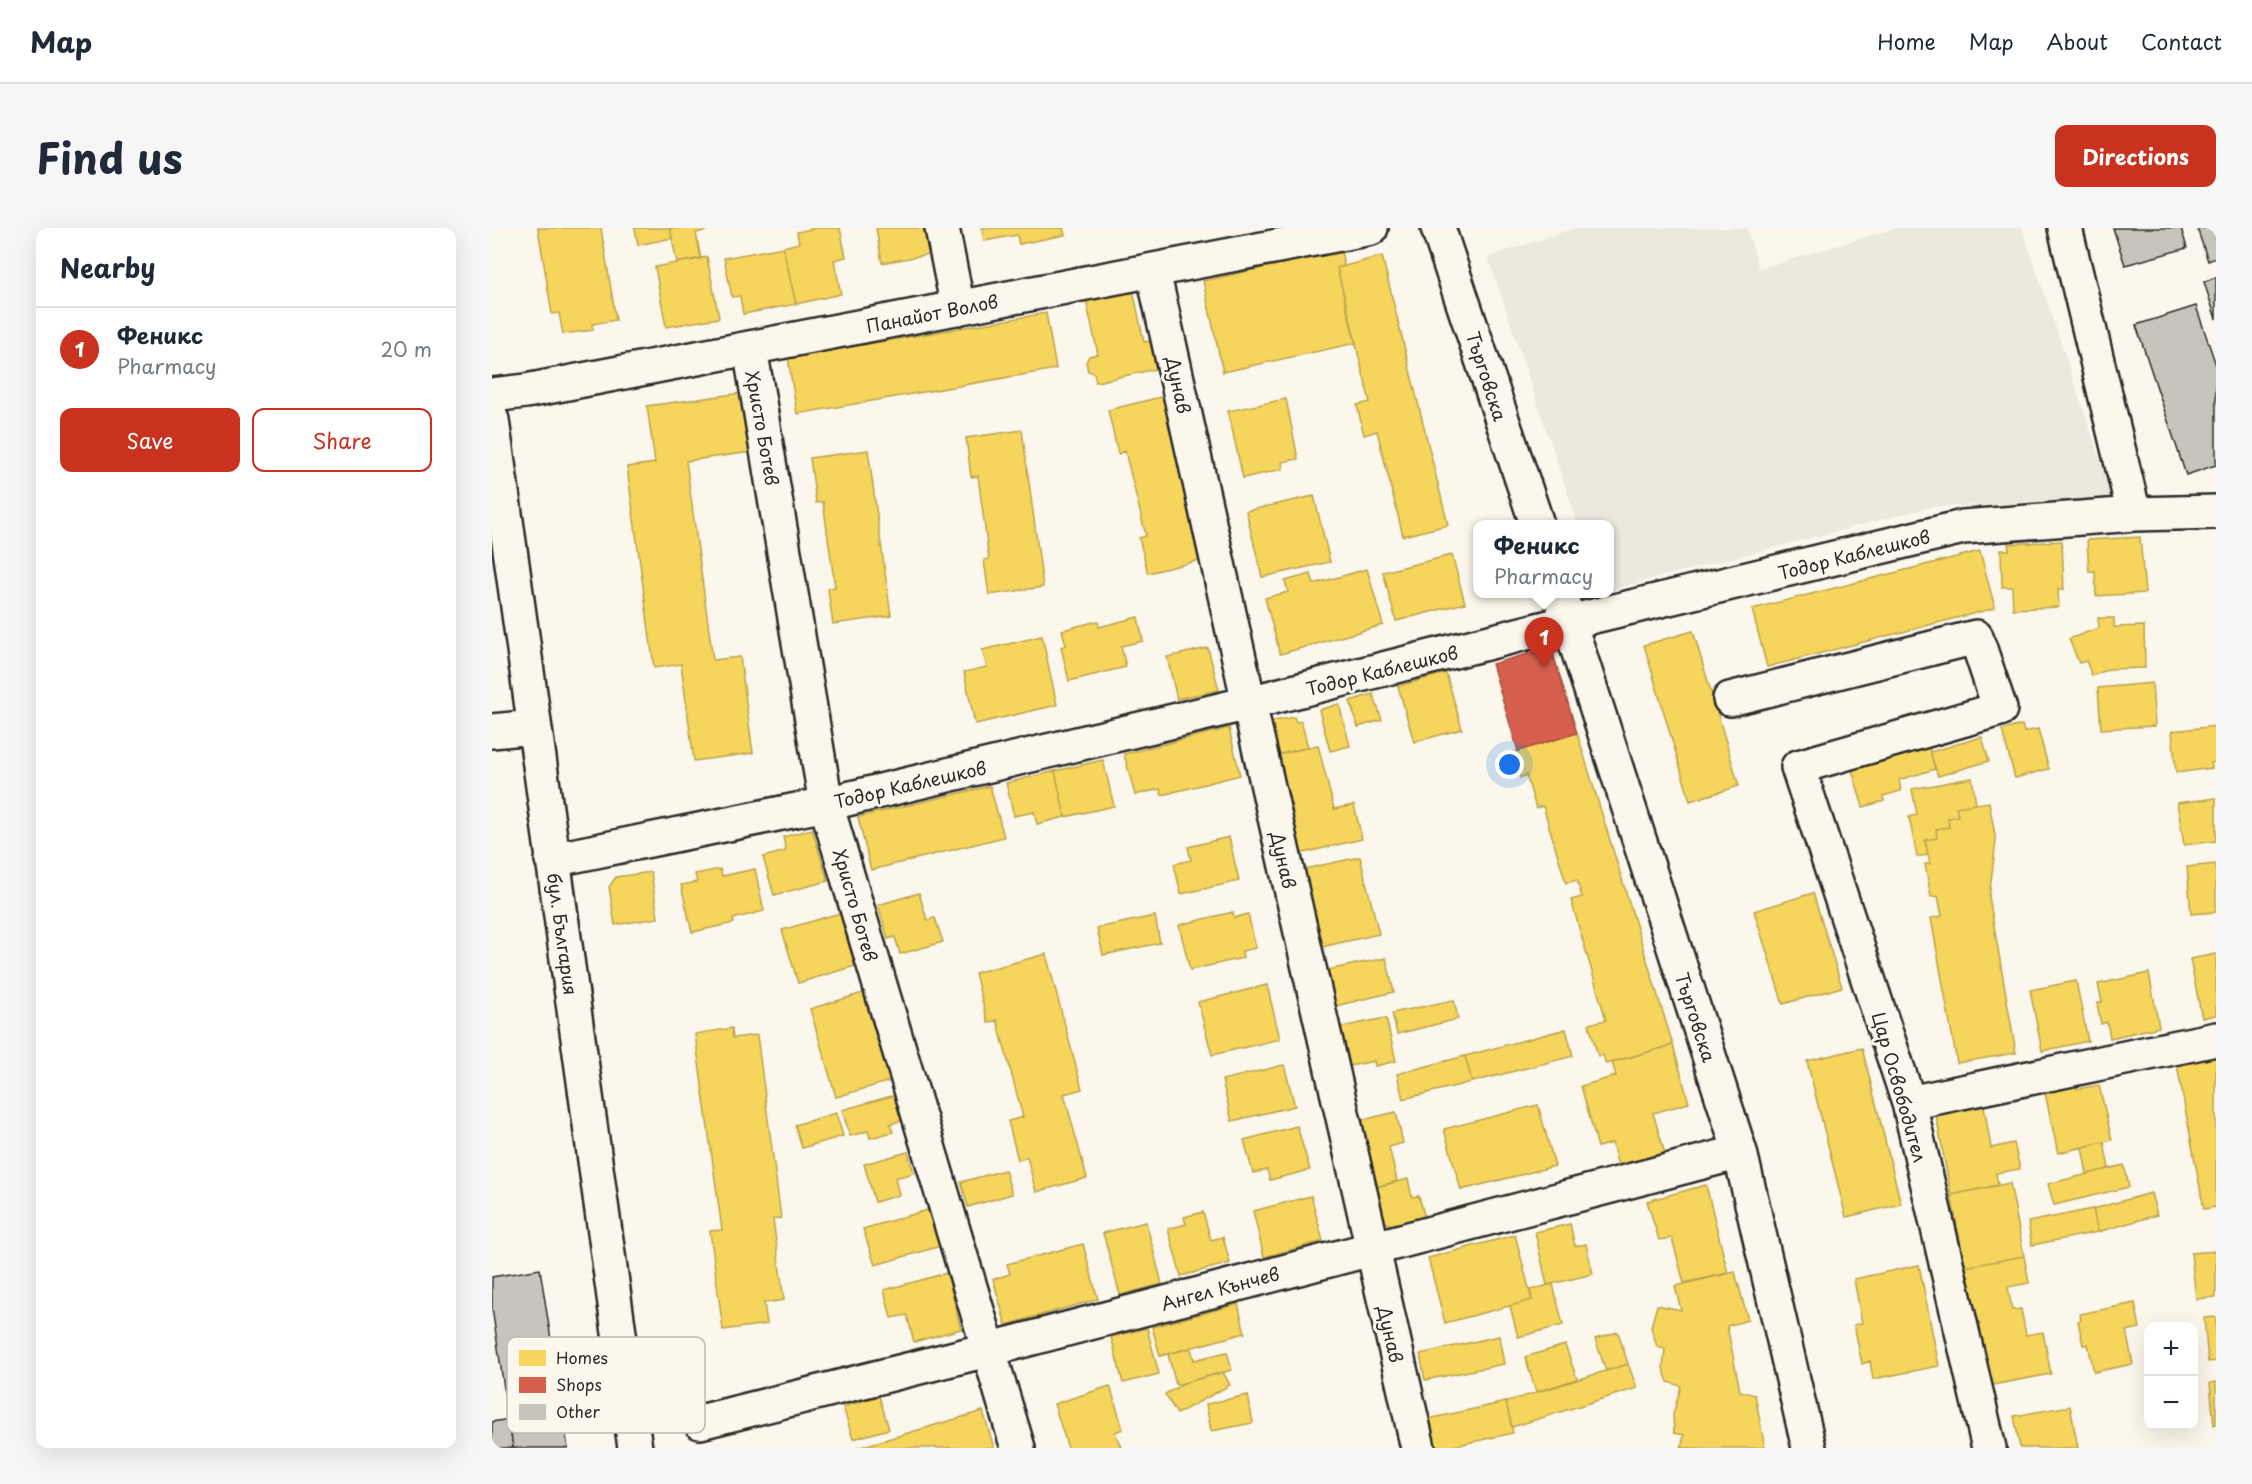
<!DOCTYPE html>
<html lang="en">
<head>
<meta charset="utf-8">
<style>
  :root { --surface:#fff; --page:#f6f6f7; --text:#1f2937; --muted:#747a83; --line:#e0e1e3; --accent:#c8321e }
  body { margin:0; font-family:"Playpen Sans",sans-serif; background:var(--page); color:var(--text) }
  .controls { position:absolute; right:18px; bottom:18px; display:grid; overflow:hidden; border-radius:12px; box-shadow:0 6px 24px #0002 }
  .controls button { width:54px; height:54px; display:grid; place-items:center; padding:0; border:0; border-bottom:2px solid var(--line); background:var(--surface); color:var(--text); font:30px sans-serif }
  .you { position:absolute; left:1018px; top:537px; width:21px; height:21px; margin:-15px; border:4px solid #fff; border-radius:50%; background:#1a73e8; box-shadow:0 0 0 9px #1a73e833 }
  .badge { display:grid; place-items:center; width:39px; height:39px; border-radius:50%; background:var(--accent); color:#fff; font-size:20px; font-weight:700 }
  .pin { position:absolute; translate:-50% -50px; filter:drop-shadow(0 2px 3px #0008) }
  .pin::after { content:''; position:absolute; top:32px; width:21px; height:18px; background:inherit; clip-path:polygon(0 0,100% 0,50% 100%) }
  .popup { position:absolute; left:981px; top:292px; width:141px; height:78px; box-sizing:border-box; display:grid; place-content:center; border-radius:12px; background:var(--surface); filter:drop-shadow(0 2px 4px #0005); font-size:20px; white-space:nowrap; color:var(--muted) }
  .popup b { font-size:22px; color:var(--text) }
  .popup::after { content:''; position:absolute; left:50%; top:100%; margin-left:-12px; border:12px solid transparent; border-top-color:var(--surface) }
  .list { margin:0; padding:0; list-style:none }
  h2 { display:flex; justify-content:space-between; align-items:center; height:78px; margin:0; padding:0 24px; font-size:26px }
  h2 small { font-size:20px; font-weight:400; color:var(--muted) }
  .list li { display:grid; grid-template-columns:39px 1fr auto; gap:18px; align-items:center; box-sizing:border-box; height:84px; padding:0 24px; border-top:2px solid var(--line) }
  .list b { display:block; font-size:22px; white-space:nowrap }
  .list p { margin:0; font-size:20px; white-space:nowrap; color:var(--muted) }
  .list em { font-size:20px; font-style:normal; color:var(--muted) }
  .actions { display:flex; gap:12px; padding:18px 24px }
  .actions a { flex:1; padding:14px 0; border:2px solid var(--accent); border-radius:12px; text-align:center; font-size:21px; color:var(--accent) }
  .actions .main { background:var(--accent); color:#fff }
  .map { position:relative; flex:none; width:1724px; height:1220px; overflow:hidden; border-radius:12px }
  header { display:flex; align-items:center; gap:36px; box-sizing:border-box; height:84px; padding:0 30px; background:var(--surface); border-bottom:2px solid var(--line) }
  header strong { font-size:28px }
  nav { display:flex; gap:33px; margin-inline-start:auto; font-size:21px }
  .intro { display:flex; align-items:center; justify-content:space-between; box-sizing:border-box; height:144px; padding:0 36px }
  h1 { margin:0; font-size:42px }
  .button { padding:15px 27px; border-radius:12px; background:var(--accent); color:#fff; font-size:21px; font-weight:700 }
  main { display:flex; gap:36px; padding:0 36px }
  aside { flex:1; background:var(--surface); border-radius:12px; box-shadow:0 6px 24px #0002 }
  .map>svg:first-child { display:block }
  .built { fill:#ebe8de }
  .homes { fill:#f6d55c; stroke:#b9a24d; stroke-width:1.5 }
  .shops { fill:#d6604d; stroke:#a35043; stroke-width:1.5 }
  .building { fill:#c7c4bc; stroke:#2b2b2b; stroke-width:1.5 }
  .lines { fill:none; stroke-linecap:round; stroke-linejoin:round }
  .minor-casing { stroke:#2b2b2b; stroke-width:38 }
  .minor { stroke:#fbf7ec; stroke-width:33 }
  .labels { text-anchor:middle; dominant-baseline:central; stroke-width:6; stroke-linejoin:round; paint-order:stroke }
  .street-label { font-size:18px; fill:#2b2b2b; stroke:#fbf7ec }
  .key { fill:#fbf7ec; stroke:#bdbab2; stroke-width:1.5 }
  .key-label { font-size:16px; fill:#2b2b2b }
</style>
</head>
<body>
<header>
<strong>Map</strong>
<nav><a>Home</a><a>Map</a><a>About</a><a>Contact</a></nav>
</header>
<div class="intro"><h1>Find us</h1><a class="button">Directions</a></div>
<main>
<aside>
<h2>Nearby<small></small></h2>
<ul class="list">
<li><span class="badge">1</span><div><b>Феникс</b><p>Pharmacy</p></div><em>20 m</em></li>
</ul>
<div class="actions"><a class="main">Save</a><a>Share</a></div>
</aside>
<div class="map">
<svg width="1724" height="1220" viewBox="0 0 1724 1220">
  <rect width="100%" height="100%" fill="#fbf7ec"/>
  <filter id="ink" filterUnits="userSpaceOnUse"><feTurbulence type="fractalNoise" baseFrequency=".0167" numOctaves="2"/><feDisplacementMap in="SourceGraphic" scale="12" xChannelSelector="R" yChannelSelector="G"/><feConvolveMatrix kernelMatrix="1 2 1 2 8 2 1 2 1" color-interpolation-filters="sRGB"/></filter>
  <g filter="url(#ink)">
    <path class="built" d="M1083,0H1255L1267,41L1404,0H1530L1622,272L1439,279L1118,362V296H1086L996,29Z"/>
    <path class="homes" d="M46,0H109L124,92L100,96L101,102L71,106L67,85L60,86Z
      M143,0H178L180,10L146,17Z
      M178,0H217V2L204,5L209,31L185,35Z
      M323,0H348L354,29L342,32L349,66L304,76L291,19L307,15L305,4Z
      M384,0H434L439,26L390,35Z
      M490,0H571L573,7L527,16L525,7L492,13Z
      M291,19L304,76L251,86L248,68L240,69L232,30Z
      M849,23L852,38L845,40L864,115L731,144L711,53Z
      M890,28L956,297L911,308L885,203L872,207L865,177L878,174L845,40Z
      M215,29L227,90L174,99L163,39Z
      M641,62L652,114L658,113L664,141L604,154L602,145L596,143L594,134L597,128L606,126L594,72Z
      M554,85L564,141L305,186L296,130Z
      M257,164L266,223L194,233L221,432L248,429L261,525L202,533L189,436L162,440L135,239L163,235L155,178Z
      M673,168L713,331L656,345L647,310L654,308L633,223L626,226L616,182Z
      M794,171L806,231L790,234L791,241L751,250L736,183Z
      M530,202L551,359L497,367L492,332L497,331L486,248L479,249L474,210Z
      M376,222L399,388L341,396L336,361L343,359L331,274L324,275L318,230Z
      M822,268L838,334L770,349L754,283Z
      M1648,309L1653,365L1604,368L1603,343L1597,344L1595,312Z
      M1570,313L1572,362H1566L1567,379L1521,381L1520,359H1510L1509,322H1517L1516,316Z
      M1488,323L1503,380L1275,439L1260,381Z
      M960,327L973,375L904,393L891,344Z
      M875,341L891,397L788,426L773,370L796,364L793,353L819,346L822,356Z
      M646,389L651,413L629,418L634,439L577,453L569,419L574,417L570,402L606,393L607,399Z
      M1606,390H1622V399L1652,398L1653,440L1617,441L1600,448L1594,433L1587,435L1577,411L1607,400Z
      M1201,403L1247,558L1198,573L1152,417Z
      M550,408L565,477L483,496L472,444L495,439L490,422Z
      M716,420L727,462L685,471L675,429Z
      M954,445L970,501L922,514L906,458Z
      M1660,455L1663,498L1609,501L1606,460Z
      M881,466L890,492L866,499L858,473Z
      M847,476L858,518L838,523L827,482Z
      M802,489L804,494L809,493L816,519L785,527L777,494Z
      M1530,497L1532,504L1546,501L1557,541L1523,550L1510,502Z
      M1724,498V534L1719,535L1720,540L1684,545L1680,503Z
      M737,500L748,547L670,567L668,561L643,567L632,526Z
      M1085,505L1181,817L1114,836L1111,827L1106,828L1097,796L1114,792L1079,672L1090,669L1085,652L1074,655L1051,578L1044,580L1034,547L1028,550L1020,525Z
      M1490,509L1497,533L1446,548L1438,524Z
      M826,517L842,581L862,577L870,611L807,626L785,527Z
      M1437,520L1443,541L1407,552L1409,563L1391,568L1392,573L1371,579L1360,542Z
      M611,532L622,578L573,589L563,543Z
      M563,543L573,589L545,596L542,584L522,588L514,555Z
      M1480,550L1484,576L1464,579L1466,588L1456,590L1457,599L1444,601L1445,610L1433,612L1436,627L1425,629L1417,589L1425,587L1420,561Z
      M498,558L512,609L379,642L366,589Z
      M1724,570V613L1692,617L1685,575Z
      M1497,574L1504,613L1497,669L1524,825L1465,835L1439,690L1450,688L1446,668L1439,669L1433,636H1438L1433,612L1445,610L1444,601L1457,599L1456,590L1466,588L1464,579Z
      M320,601L336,653L282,667L271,629L294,623L291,609Z
      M737,609L747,653L689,666L682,636L699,632L696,619Z
      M868,629L887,706L829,719L812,641Z
      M1724,636V684L1699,686L1695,639Z
      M228,641L230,648L263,641L272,683L241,691L242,695L200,704L189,657L205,654L203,646Z
      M159,644L166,690L123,697L117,659L124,649Z
      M427,665L435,692L443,690L451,714L408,726L403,709L396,711L386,677Z
      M1321,665L1350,759L1291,776L1262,683Z
      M741,684L742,690L756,686L764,720L750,723L751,730L698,742L687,697Z
      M348,685L363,738L306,755L290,702Z
      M663,688L668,715L611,727L605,700Z
      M554,726L590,861L572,866L595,950L544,964L535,929L526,932L516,893L531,889L505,792L496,795L483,745Z
      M1724,726V787L1710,790L1698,731Z
      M894,730L902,764L843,778L835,742Z
      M1657,745L1667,799L1618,810L1615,794L1609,796L1605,775L1610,774L1606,756Z
      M1584,753L1596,813L1550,823L1538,762Z
      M775,757L788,811L720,827L706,774Z
      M371,765L398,853L344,869L318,781Z
      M962,772L966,791L905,806L900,785Z
      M894,790L904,833L883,838L882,833L858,838L849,799Z
      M240,800L241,810L265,807L289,990L281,991L292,1072L272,1075L275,1096L231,1102L218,1003L230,1002L203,806Z
      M1074,801L1081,828L980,854L973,828Z
      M1181,817L1197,875L1161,885L1174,929L1127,942L1120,915L1106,919L1089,858L1124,848L1120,834Z
      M1370,820L1409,976L1354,989L1315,833Z
      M1724,825V979L1712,981L1684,832Z
      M973,828L980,854L911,871L905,846Z
      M792,837L803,878L740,893L730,852Z
      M1584,857L1585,861L1607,857L1620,912L1566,925L1553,865Z
      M403,867L411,892L398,896L401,904L378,910L376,903L358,908L350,882Z
      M1046,877L1063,938L969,962L952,901Z
      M1492,878L1499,920L1522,915L1528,941L1504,945L1506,957L1459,967L1444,887Z
      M904,884L911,915L897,919L905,953L881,960L866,893Z
      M344,885L351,908L310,920L303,897Z
      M805,898L818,942L778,952L775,942L761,945L752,912Z
      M1612,914L1617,941L1595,946L1590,919Z
      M416,924L422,945L403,950L407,967L383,974L372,936Z
      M1632,937L1637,959L1562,977L1556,956Z
      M513,942L520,966L476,979L469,954Z
      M916,951L920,969L927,968L933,990L900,997L888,992L881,960Z
      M1518,955L1532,1028L1473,1039L1459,967Z
      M1214,957L1236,1045L1192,1055L1180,1010L1167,1012L1155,973Z
      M1659,965L1665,987L1606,1004L1601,981Z
      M819,968L831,1013L772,1029L761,983Z
      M439,981L449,1018L383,1037L371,1001Z
      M1601,981L1606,1004L1540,1017L1536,994Z
      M711,984L719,1012L731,1009L738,1035L689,1048L676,1001L694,996L692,989Z
      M654,994L670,1056L628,1067L611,1005Z
      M1078,996L1083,1018L1094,1016L1101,1046L1055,1057L1043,1004Z
      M1023,1007L1040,1072L953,1095L936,1030Z
      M591,1016L606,1071L514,1097L501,1051L518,1046L515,1036Z
      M1724,1023V1069L1704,1071L1699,1025Z
      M1532,1028L1537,1055L1516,1059L1520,1082L1529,1081L1534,1107L1551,1104L1559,1146L1495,1158L1473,1039Z
      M1427,1037L1447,1138L1381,1151L1378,1133L1370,1136L1362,1097L1370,1095L1362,1051Z
      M1243,1044L1256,1092L1235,1098L1248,1163L1263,1167L1273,1220H1189L1192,1207L1182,1205L1181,1186L1189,1158L1176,1154L1171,1140L1173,1121L1165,1119L1159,1099L1165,1077L1189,1082L1183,1058Z
      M455,1045L469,1101L422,1114L415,1087L399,1090L392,1062Z
      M1061,1056L1071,1097L1026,1109L1018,1078L1040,1072L1038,1062Z
      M1643,1075L1648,1100L1634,1103L1641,1136L1602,1144L1596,1116L1591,1117L1586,1093L1589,1092L1588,1086Z
      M746,1076L753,1105L668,1128L660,1099Z
      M1724,1089V1133L1716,1134L1712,1090Z
      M655,1100L667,1146L631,1155L619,1109Z
      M1126,1104L1136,1136L1114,1143L1103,1111Z
      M1007,1108L1012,1136L933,1152L928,1126Z
      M1073,1117L1085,1151L1044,1164L1033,1129Z
      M699,1120L702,1132L735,1124L740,1142L684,1157L676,1126Z
      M1136,1136L1145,1160L1020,1199L1014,1174Z
      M731,1144L738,1157L685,1186L673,1166L695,1154Z
      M1724,1154V1196L1722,1197L1718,1155Z
      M618,1158L631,1201L623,1204L629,1220H576L562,1176Z
      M756,1167L761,1195L719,1203L714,1176Z
      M387,1168L397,1201L361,1211L351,1179Z
      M1014,1174L1021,1205L953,1220H942L936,1191Z
      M1578,1178L1586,1220H1528L1522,1188Z
      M491,1183L502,1220H365Z"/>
    <path class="shops" d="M1059,419L1085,505L1026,523L1000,436Z"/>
    <path class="building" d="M1621,0H1689L1695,20L1633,37Z
      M1705,0H1724V30L1716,33Z
      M1724,49V91L1712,54Z
      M1704,78L1724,137V237L1694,247L1644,97Z
      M48,1041L76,1220H21L0,1080V1049Z
      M17,1191L21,1220H0V1194Z"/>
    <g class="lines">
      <defs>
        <path id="minor" d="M450,0L466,80
          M946,0L1045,296
          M1573,0L1642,286
          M661,43L757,475L926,1220
          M258,120L334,576L526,1220
          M0,167L34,163L879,0
          M0,192L143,1220
          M1068,366L1248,924L1317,1220
          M1238,471L1484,409L1508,481L1306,539L1417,875L1497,1220
          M0,503L42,499
          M60,632L334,576L757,475L1077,394L1471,299L1642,286L1724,284
          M1417,875L1724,811
          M208,1194L495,1122L1248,924"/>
      </defs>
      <use href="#minor" class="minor-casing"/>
      <use href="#minor" class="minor"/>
    </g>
  </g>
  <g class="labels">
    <g class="street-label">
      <text transform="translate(440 85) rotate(-11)">Панайот Волов</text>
      <text transform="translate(995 148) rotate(72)">Търговска</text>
      <text transform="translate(687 157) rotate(78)">Дунав</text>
      <text transform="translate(271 200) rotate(80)">Христо Ботев</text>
      <text transform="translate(1362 326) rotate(-14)">Тодор Каблешков</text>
      <text transform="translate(890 442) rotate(-14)">Тодор Каблешков</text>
      <text transform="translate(418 556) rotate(-13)">Тодор Каблешков</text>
      <text transform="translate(792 632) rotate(77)">Дунав</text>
      <text transform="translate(364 677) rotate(74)">Христо Ботев</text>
      <text transform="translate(71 706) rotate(82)">бул. България</text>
      <text transform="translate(1204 789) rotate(72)">Търговска</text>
      <text transform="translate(1408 859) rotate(74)">Цар Освободител</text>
      <text transform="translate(728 1060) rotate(-15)">Ангел Кънчев</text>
      <text transform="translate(899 1106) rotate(77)">Дунав</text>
    </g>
  </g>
  <rect x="15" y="1109" width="198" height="96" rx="9" class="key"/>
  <rect x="27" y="1122" width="27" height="16" fill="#f6d55c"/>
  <rect x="27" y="1149" width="27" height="16" fill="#d6604d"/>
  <rect x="27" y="1176" width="27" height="16" fill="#c7c4bc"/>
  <g class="key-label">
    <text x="64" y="1136">Homes</text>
    <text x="64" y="1163">Shops</text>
    <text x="64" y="1190">Other</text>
  </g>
</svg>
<div class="controls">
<button>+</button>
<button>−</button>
</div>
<div class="you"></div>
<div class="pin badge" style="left:1052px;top:439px">1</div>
<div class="popup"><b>Феникс</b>Pharmacy</div>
</div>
</main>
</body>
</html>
